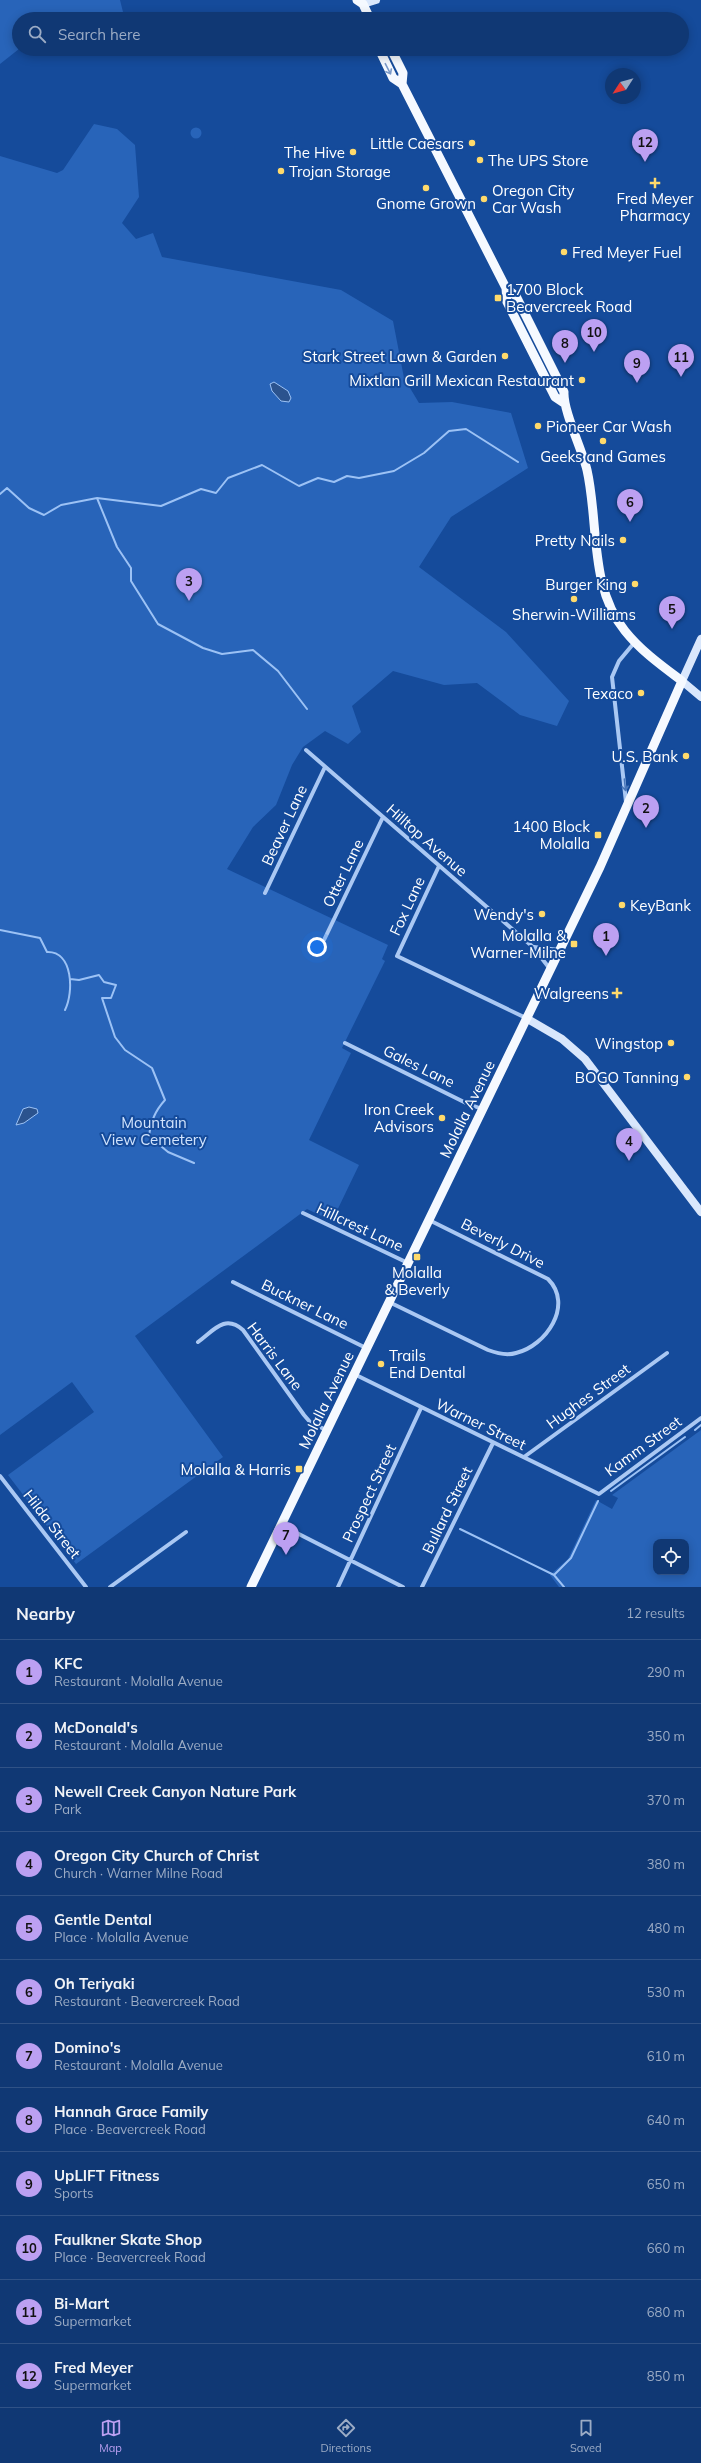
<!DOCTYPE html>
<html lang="en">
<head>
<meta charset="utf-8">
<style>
  :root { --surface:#103874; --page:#1e437c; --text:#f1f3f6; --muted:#9cacc5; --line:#305286; --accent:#bca0f2 }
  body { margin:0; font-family:Mulish,sans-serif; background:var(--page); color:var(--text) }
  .controls { position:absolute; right:12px; bottom:12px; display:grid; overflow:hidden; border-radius:8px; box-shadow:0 2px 10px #0003 }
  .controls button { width:36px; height:36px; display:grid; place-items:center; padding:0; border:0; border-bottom:1px solid var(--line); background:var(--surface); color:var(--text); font:20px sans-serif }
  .compass { position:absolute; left:605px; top:68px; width:36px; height:36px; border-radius:50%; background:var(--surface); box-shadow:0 2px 10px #0003; rotate:234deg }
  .you { position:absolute; left:317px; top:947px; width:14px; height:14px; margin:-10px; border:3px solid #fff; border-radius:50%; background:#1a73e8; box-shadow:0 0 0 6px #1a73e833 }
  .badge { display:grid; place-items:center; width:26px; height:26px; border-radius:50%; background:var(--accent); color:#111; font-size:13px; font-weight:700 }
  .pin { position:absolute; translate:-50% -33px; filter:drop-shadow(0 1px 2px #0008) }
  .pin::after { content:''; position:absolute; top:21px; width:14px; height:12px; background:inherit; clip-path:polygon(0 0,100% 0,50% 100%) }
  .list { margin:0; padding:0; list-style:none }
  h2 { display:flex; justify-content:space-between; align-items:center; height:52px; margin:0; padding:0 16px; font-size:17px }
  h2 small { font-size:13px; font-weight:400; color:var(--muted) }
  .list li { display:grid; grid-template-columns:26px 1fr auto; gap:12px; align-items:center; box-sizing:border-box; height:64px; padding:0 16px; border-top:1px solid var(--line) }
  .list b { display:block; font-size:15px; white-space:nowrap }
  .list p { margin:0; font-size:13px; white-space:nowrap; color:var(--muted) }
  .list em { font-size:13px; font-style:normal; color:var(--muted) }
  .icon { flex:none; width:22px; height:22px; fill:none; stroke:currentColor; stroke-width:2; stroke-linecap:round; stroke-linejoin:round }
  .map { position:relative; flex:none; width:701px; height:1587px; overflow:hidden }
  .search { position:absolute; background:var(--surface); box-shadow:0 2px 10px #0003; left:12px; right:12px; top:12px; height:44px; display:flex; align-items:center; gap:10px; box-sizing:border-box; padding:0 14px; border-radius:22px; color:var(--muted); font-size:15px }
  .sheet { height:820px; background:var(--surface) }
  nav { display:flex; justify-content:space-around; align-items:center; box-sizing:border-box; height:56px; border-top:1px solid var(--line); background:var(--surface); font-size:11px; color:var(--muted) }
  nav a { display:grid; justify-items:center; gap:2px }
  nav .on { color:var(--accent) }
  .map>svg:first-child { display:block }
  .green { fill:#2864b9; fill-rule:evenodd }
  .water { fill:#2b538e; stroke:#9cc2f5 }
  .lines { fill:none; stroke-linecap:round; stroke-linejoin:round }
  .stream { stroke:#9cc2f5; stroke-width:2 }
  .street { stroke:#aac8f3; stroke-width:4 }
  .secondary { stroke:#d9e7fc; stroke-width:8 }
  .primary { stroke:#f5f9ff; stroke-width:9 }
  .oneway { stroke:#7a99c8 }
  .oneway2 { stroke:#4977ba }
  .poi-dot { fill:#ffda6b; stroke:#154b9b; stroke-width:1.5 }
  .labels { text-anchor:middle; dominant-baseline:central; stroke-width:4; stroke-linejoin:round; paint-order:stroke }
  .poi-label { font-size:15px; fill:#fff; stroke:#154b9b; text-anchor:end }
  .street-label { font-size:15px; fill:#fff; stroke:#154b9b }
  .park-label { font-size:15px; fill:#d2e4fd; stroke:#154b9b }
</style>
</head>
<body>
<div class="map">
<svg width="701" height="1587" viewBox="0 0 701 1587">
  <rect width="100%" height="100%" fill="#154b9b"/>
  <path class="green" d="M0,0H120L124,16L122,19H19V49L0,64Z
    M94,124L117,129L135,145L139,197L122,223L136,239L153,233L162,257L341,290L393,321L404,378L419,403L452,402L511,413L528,468L451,517L419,567L506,632L569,701L557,726L520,715L477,683L444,685L393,671L352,706L361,732L348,744L325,731L303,747L292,765L276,805L253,827L227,869L388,945L382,959L385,961L342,1048L351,1053L309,1140L359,1165L332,1221L307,1209L135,1336L223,1457L76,1564L8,1475L94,1412L72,1382L0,1435V156L57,173L63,170Z
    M190.5 133a5.5 5.5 0 1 1 11 0a5.5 5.5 0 1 1-11 0Z
    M701,1430V1587H559L550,1575L568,1559L596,1500L612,1509L618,1498L612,1495ZM656,1542H686V1572H656Z"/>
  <path class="water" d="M274,382L288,391L291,398L289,402L281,401L272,391L270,384Z
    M29,1107L37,1109L38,1113L24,1123L16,1125L23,1109Z"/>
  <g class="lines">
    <path class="stream" d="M0,494L7,488L29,508L44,515L61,505L97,498L161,506L201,489L216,493L228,478L262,465L299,486L318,478L334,482L347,476L359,478L394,471L424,453L449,431L466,429L518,462
      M97,498L117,547L131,568V581L158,624L203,648L222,654L253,650L278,671L307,709
      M0,930L40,938L47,952C73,951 74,992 65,1010
      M70,979L79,980L99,975L104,982L116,985L111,998H102L115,1037L125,1050L152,1068L165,1100C155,1111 151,1121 149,1136L168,1152L194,1163
      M695,1430L701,1425
      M611,1491L685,1437
      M460,1529L554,1575
      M564,1587L554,1575L571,1558L598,1501"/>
    <path class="street" d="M306,750L533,947L550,969
      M626,802L612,677L619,661L634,643
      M439,866L397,956L526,1018
      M265,893L325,767
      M324,940L383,817
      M534,947L559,950
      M345,1043L466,1103L482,1109
      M303,1213L408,1263
      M233,1282L366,1348
      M389,1302L488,1350C496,1353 506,1356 516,1353C546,1346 574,1305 548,1279L429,1220
      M198,1342C214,1330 225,1314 243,1330L304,1415L310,1422L326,1430
      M354,1374L599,1494L701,1418
      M524,1457L667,1353
      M0,1476L86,1587
      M281,1525L403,1587
      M110,1587L186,1532
      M338,1587L421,1408
      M422,1587L493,1443"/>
    <path class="secondary" d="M363,4L376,0
      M701,639L682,681L701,697
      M526,1018L562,1039L585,1059L701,1212"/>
    <path class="primary" d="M357,0L363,4L370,19
      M391,49L403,73L402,84
      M506,288L507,302L555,397L564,403
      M251,1587L600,867L682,681C662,666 641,651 625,631C589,587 599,523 587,470C582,449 563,411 564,392L516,296L506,288L402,84L393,78L381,53V49"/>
  </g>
  <defs><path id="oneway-shaft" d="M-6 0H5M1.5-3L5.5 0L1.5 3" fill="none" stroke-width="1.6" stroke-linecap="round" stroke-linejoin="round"/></defs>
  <use class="oneway" href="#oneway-shaft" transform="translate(388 69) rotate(63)"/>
  <use class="oneway2" href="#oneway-shaft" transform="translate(625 785) rotate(84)"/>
  <g class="poi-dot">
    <circle cx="472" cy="143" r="4"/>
    <circle cx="353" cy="152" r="4"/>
    <circle cx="480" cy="160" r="4"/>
    <circle cx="281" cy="171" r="4"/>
    <path d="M653 177h4v4h4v4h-4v4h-4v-4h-4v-4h4z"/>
    <circle cx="426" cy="188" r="4"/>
    <circle cx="484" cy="199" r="4"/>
    <circle cx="564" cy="252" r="4"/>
    <rect x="494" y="294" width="8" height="8" rx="2"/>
    <circle cx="505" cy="356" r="4"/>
    <circle cx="582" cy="380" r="4"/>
    <circle cx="538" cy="426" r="4"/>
    <circle cx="603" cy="441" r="4"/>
    <circle cx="623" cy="540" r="4"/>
    <circle cx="635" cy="584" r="4"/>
    <circle cx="574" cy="599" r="4"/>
    <circle cx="641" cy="693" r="4"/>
    <circle cx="686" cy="756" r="4"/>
    <rect x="594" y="831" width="8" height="8" rx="2"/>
    <circle cx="622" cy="905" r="4"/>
    <circle cx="542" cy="914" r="4"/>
    <rect x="570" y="940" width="8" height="8" rx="2"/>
    <path d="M615 987h4v4h4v4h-4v4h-4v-4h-4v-4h4z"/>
    <circle cx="671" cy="1043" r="4"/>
    <circle cx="687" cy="1077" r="4"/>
    <circle cx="442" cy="1118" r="4"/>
    <rect x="413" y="1253" width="8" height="8" rx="2"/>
    <circle cx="381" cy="1364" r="4"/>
    <rect x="295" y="1465" width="8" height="8" rx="2"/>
  </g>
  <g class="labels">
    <g class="poi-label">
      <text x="464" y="143">Little Caesars</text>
      <text x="345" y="152">The Hive</text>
      <text x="488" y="160" text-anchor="start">The UPS Store</text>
      <text x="289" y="171" text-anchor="start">Trojan Storage</text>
      <text x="492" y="190" text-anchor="start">Oregon City<tspan x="492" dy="17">Car Wash</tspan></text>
      <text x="655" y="198" text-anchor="middle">Fred Meyer<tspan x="655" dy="17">Pharmacy</tspan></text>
      <text x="426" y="203" text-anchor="middle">Gnome Grown</text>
      <text x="572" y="252" text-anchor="start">Fred Meyer Fuel</text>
      <text x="506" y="289" text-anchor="start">1700 Block<tspan x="506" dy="17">Beavercreek Road</tspan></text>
      <text x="497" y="356">Stark Street Lawn &amp; Garden</text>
      <text x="574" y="380">Mixtlan Grill Mexican Restaurant</text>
      <text x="546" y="426" text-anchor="start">Pioneer Car Wash</text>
      <text x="603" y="456" text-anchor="middle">Geeks and Games</text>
      <text x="615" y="540">Pretty Nails</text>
      <text x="627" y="584">Burger King</text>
      <text x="574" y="614" text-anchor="middle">Sherwin-Williams</text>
      <text x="633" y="693">Texaco</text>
      <text x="678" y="756">U.S. Bank</text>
      <text x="590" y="826">1400 Block<tspan x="590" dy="17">Molalla</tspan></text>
      <text x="630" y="905" text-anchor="start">KeyBank</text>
      <text x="534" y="914">Wendy's</text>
      <text x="566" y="935">Molalla &amp;<tspan x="566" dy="17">Warner-Milne</tspan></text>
      <text x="609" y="993">Walgreens</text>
      <text x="663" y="1043">Wingstop</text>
      <text x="679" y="1077">BOGO Tanning</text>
      <text x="434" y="1109">Iron Creek<tspan x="434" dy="17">Advisors</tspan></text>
      <text x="417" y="1272" text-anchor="middle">Molalla<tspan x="417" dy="17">&amp; Beverly</tspan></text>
      <text x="389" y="1355" text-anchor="start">Trails<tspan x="389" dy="17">End Dental</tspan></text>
      <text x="291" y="1469">Molalla &amp; Harris</text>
    </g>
    <g class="street-label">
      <text transform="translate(284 825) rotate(-65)">Beaver Lane</text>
      <text transform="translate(427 840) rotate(41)">Hilltop Avenue</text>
      <text transform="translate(343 873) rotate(-64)">Otter Lane</text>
      <text transform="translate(407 906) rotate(-65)">Fox Lane</text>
      <text transform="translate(419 1066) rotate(26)">Gales Lane</text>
      <text transform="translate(467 1109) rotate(-64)">Molalla Avenue</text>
      <text transform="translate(360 1227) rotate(25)">Hillcrest Lane</text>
      <text transform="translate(503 1243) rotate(27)">Beverly Drive</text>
      <text transform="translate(305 1304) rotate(26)">Buckner Lane</text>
      <text transform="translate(275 1356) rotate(53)">Harris Lane</text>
      <text transform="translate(588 1396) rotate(-36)">Hughes Street</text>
      <text transform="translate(326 1400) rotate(-64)">Molalla Avenue</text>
      <text transform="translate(481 1424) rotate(26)">Warner Street</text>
      <text transform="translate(643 1446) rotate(-36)">Kamm Street</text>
      <text transform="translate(369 1493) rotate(-65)">Prospect Street</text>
      <text transform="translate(447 1510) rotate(-64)">Bullard Street</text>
      <text transform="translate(52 1524) rotate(52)">Hilda Street</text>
    </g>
    <g class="park-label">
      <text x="154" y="1122">Mountain<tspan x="154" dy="17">View Cemetery</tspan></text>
    </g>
  </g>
</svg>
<div class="controls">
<button><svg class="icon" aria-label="locate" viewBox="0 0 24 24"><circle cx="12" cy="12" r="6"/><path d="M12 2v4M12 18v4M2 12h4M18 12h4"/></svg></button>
</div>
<svg class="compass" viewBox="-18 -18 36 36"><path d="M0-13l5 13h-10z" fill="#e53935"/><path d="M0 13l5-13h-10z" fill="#9cacc5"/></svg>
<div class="you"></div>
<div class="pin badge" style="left:606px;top:956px">1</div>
<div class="pin badge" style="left:646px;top:828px">2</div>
<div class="pin badge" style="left:189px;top:601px">3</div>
<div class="pin badge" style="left:629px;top:1161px">4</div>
<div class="pin badge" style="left:672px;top:629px">5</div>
<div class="pin badge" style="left:630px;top:522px">6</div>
<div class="pin badge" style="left:286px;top:1555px">7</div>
<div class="pin badge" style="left:565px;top:363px">8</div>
<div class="pin badge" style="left:637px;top:383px">9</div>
<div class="pin badge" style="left:594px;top:352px">10</div>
<div class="pin badge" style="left:681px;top:377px">11</div>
<div class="pin badge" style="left:645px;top:162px">12</div>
<div class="search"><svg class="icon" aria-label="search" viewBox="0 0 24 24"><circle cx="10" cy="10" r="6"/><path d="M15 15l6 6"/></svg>Search here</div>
</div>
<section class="sheet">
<h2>Nearby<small>12 results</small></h2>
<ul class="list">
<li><span class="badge">1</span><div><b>KFC</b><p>Restaurant · Molalla Avenue</p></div><em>290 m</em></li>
<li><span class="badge">2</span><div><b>McDonald's</b><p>Restaurant · Molalla Avenue</p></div><em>350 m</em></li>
<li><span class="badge">3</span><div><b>Newell Creek Canyon Nature Park</b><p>Park</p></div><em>370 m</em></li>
<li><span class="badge">4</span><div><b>Oregon City Church of Christ</b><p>Church · Warner Milne Road</p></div><em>380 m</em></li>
<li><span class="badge">5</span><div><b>Gentle Dental</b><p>Place · Molalla Avenue</p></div><em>480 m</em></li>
<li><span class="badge">6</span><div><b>Oh Teriyaki</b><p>Restaurant · Beavercreek Road</p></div><em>530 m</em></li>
<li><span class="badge">7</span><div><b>Domino's</b><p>Restaurant · Molalla Avenue</p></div><em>610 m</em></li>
<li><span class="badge">8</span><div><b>Hannah Grace Family</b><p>Place · Beavercreek Road</p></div><em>640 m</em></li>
<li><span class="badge">9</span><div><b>UpLIFT Fitness</b><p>Sports</p></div><em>650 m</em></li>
<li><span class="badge">10</span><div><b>Faulkner Skate Shop</b><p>Place · Beavercreek Road</p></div><em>660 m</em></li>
<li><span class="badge">11</span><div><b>Bi-Mart</b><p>Supermarket</p></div><em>680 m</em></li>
<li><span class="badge">12</span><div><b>Fred Meyer</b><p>Supermarket</p></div><em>850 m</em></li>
</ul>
</section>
<nav>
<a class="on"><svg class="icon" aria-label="map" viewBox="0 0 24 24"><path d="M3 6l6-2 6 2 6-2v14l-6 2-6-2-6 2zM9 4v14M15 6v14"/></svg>Map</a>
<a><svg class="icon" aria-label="directions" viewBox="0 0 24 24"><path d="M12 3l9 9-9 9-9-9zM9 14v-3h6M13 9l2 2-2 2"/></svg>Directions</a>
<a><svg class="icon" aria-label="saved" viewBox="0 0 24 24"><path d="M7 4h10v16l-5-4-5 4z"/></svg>Saved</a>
</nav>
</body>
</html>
